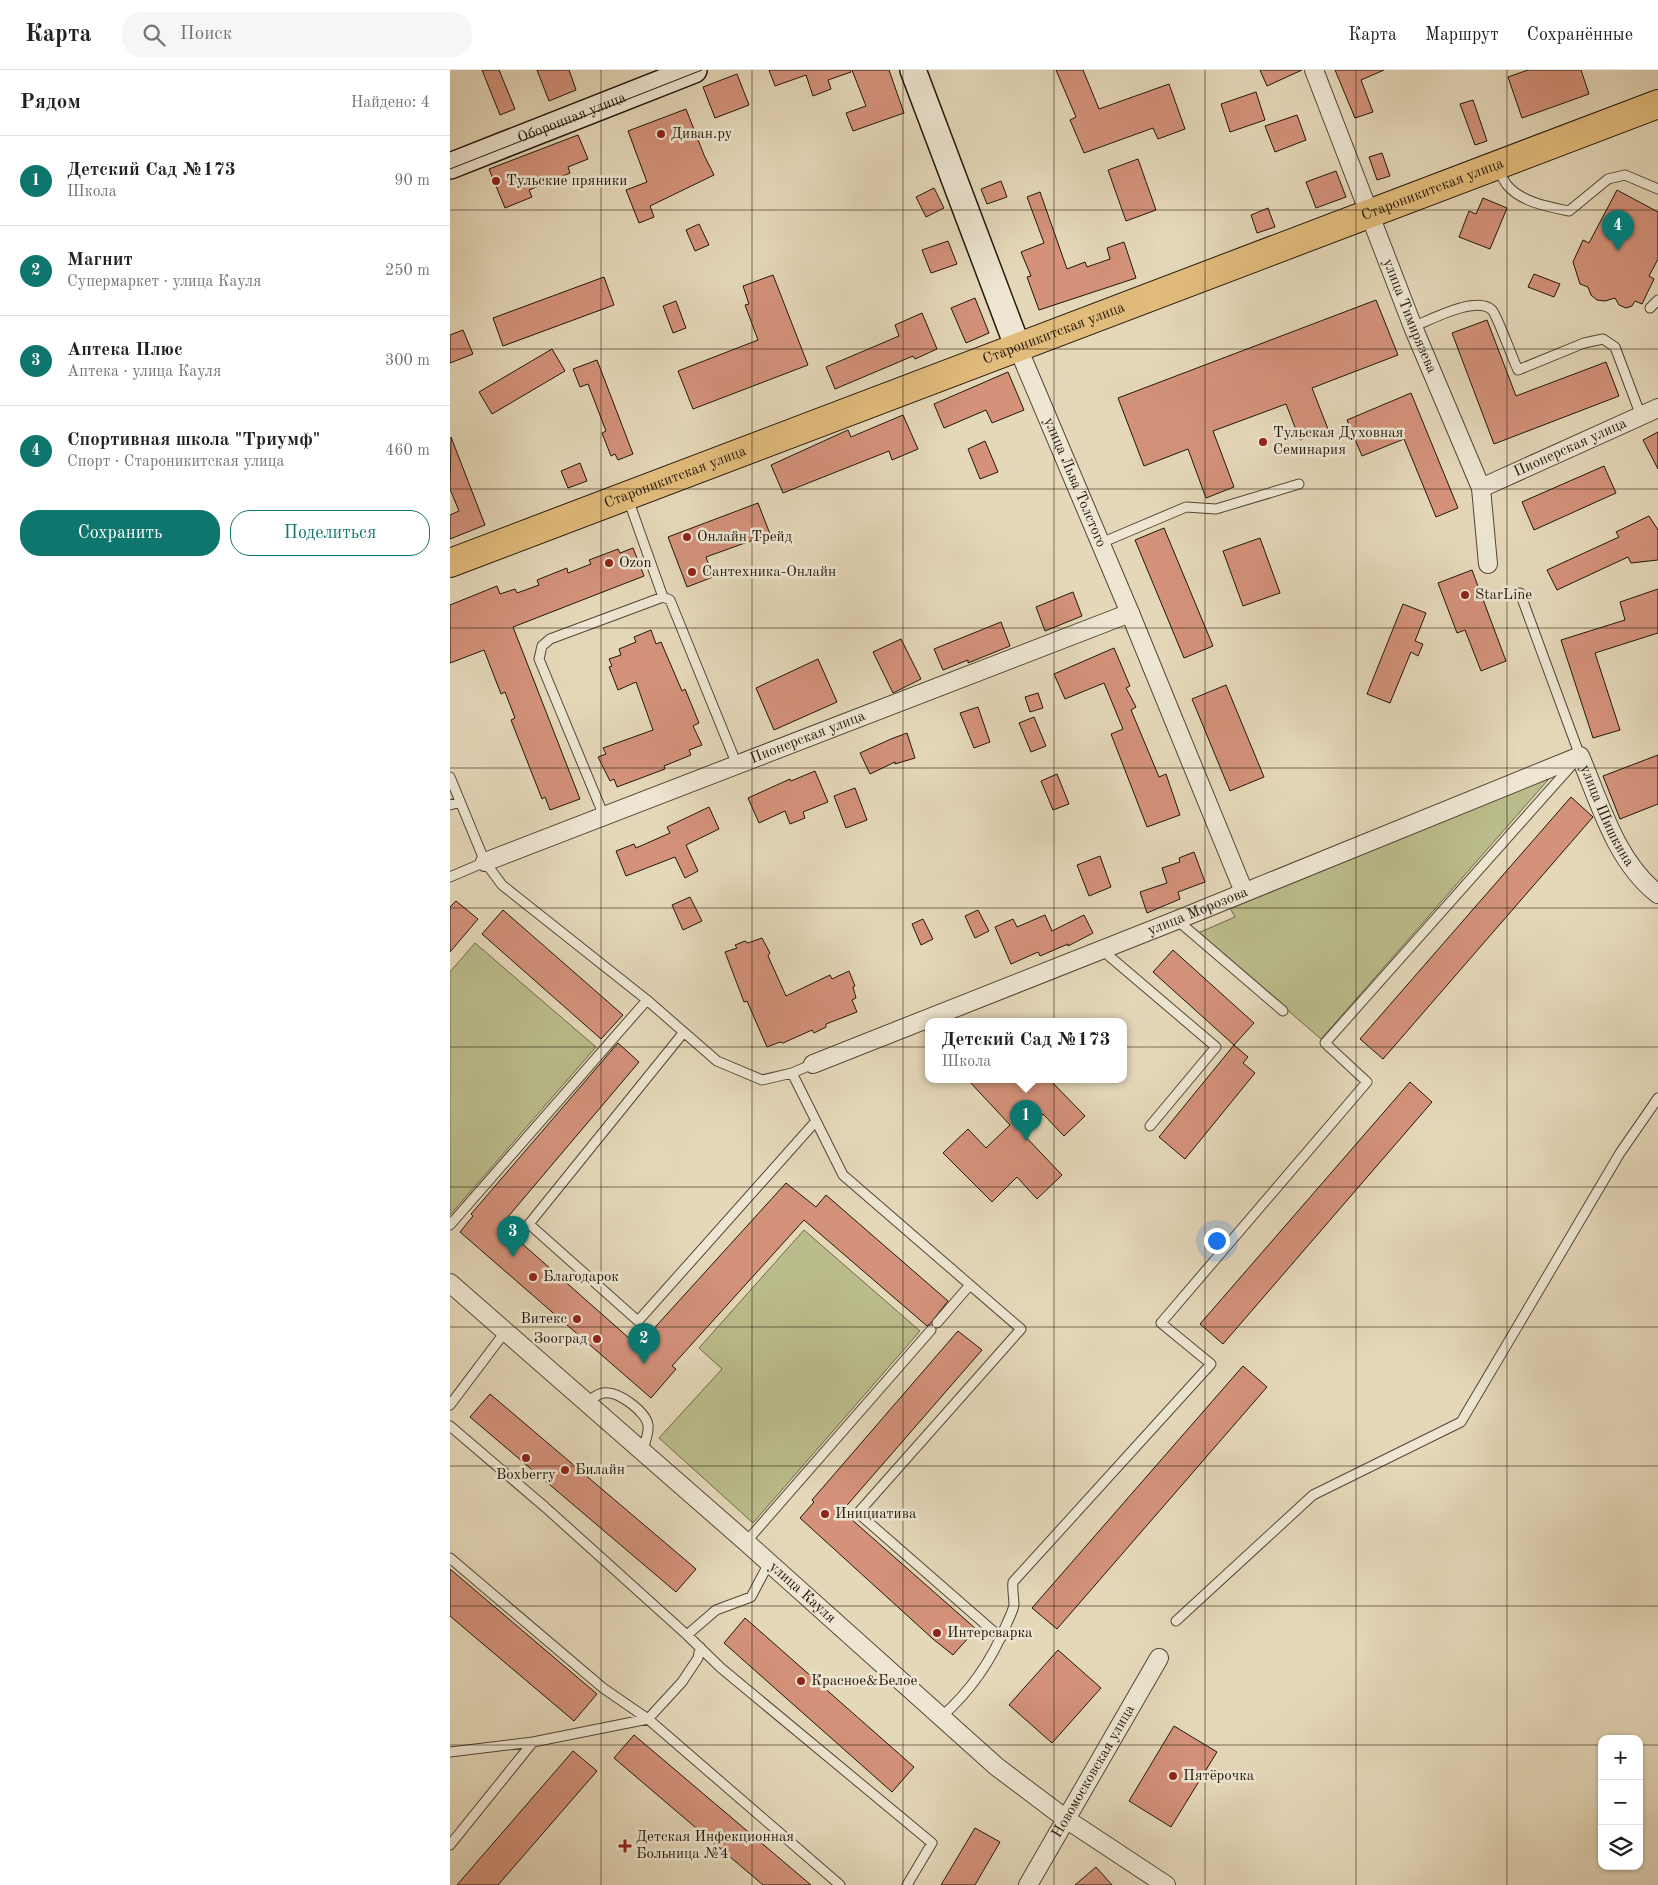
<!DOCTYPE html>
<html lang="ru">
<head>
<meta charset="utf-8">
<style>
  :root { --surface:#fff; --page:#f6f6f6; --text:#202124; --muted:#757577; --line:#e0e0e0; --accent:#0f766e }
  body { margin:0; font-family:"Old Standard TT",serif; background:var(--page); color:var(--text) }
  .controls { position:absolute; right:15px; bottom:15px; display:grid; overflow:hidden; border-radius:10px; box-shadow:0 1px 4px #0004 }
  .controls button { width:45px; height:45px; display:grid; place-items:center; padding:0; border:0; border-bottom:1px solid var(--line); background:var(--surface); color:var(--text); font:25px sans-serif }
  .you { position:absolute; left:766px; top:1170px; width:18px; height:18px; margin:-12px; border:4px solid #fff; border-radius:50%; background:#1a73e8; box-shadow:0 0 0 8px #1a73e833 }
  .badge { display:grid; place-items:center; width:32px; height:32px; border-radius:50%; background:var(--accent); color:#fff; font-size:16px; font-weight:700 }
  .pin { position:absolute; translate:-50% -41px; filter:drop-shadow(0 1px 2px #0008) }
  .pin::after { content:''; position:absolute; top:26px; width:18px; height:15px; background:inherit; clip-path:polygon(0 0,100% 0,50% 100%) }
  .popup { position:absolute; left:475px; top:948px; width:202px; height:65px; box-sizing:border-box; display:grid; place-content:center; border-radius:10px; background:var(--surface); filter:drop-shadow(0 1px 4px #0005); font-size:16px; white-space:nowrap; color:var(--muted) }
  .popup b { font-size:19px; color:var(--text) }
  .popup::after { content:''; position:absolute; left:50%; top:100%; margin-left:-10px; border:10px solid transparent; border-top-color:var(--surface) }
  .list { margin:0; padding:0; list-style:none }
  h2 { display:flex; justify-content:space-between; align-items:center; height:65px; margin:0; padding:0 20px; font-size:21px }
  h2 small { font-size:16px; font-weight:400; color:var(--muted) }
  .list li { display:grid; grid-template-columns:32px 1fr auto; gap:15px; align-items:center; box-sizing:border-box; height:90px; padding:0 20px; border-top:1px solid var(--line) }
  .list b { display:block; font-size:19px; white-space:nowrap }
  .list p { margin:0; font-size:16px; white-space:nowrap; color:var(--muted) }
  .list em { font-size:16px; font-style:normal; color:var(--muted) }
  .actions { display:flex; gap:10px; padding:15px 20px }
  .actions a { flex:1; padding:11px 0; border:1px solid var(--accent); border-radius:20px; text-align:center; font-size:18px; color:var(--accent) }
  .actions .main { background:var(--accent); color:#fff }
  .icon { flex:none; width:28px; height:28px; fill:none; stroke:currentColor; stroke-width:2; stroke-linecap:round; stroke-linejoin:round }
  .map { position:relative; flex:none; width:1208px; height:1815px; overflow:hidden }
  header { display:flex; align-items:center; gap:30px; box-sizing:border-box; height:70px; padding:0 25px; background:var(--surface); border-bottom:1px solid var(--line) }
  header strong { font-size:24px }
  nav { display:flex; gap:28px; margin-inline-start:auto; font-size:18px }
  .search { width:350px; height:45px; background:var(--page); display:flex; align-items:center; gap:12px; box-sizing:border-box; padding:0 18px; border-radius:20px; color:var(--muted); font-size:19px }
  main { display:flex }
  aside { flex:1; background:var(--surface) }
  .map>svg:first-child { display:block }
  .green { fill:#bbbc8b; stroke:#6e6a4a }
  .building { fill:#d4927b; stroke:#21170a }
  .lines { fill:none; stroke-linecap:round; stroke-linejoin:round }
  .lane-casing { stroke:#524736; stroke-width:11 }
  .street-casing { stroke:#524736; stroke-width:20 }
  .secondary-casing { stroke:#21170a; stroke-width:28 }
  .primary-casing { stroke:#21170a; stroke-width:30 }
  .lane { stroke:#eee6d2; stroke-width:9 }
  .street { stroke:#eee6d2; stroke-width:18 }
  .secondary { stroke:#eee6d2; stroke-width:25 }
  .primary { stroke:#e2bc7c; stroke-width:28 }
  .tram { stroke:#21170a; stroke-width:1 }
  .grid { fill:none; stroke:#21170a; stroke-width:1; stroke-opacity:0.55 }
  .poi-dot { fill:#8f2418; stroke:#eee6d2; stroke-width:2 }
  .labels { text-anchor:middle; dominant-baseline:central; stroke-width:5; stroke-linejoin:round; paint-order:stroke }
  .street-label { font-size:15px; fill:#21170a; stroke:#eee6d2 }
  .poi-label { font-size:15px; fill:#21170a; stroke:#eee6d2; text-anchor:start }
</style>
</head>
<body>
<header>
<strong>Карта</strong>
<div class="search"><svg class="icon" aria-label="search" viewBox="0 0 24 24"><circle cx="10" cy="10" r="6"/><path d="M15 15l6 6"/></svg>Поиск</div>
<nav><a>Карта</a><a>Маршрут</a><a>Сохранённые</a></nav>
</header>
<main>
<aside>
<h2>Рядом<small>Найдено: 4</small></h2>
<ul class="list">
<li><span class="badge">1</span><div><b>Детский Сад №173</b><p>Школа</p></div><em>90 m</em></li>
<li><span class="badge">2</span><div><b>Магнит</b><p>Супермаркет · улица Кауля</p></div><em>250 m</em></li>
<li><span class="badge">3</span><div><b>Аптека Плюс</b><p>Аптека · улица Кауля</p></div><em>300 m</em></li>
<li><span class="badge">4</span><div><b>Спортивная школа &quot;Триумф&quot;</b><p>Спорт · Староникитская улица</p></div><em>460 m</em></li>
</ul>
<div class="actions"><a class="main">Сохранить</a><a>Поделиться</a></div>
</aside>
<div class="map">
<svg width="1208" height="1815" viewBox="0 0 1208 1815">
  <rect width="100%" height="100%" fill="#e5d8b9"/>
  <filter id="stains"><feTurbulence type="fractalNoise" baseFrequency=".004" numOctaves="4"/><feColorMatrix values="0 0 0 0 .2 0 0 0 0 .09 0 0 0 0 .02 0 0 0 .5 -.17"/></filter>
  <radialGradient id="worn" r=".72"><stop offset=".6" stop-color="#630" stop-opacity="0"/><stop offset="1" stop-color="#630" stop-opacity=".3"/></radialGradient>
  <path class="green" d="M1105,702L871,969L748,863L785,847L779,836Z
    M25,873L146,977L0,1145V902Z
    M354,1160L470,1261L303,1453L209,1368L272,1299L249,1278Z"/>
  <path class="building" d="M32,0H49L65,39L50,45Z
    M87,0H119L126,20L99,31Z
    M319,0H400L401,2L378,10L381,19L363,26L356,5L325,16Z
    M402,0H439L454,43L403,61L396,43L416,36Z
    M606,0H633L649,39L719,14L735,59L708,69L703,58L634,83L620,50L626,47Z
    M810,0H852L817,16Z
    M885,0H934L911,10L923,42L905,48Z
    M1078,0H1131L1139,24L1072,48L1058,7Z
    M287,4L299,35L265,48L253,17Z
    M806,22L815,50L780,62L771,34Z
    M1023,30L1037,71L1025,75L1010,34Z
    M236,39L254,85L264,105L200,136L204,147L189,153L176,120L197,112L178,61Z
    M847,45L856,70L825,82L815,56Z
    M128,65L138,89L118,97L120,103L79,120L82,127L55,138L39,99Z
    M932,83L940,106L927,110L919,87Z
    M688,89L706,140L676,151L658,100Z
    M886,101L896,127L866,138L856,112Z
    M551,111L557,127L537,134L531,119Z
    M484,118L494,138L476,147L466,127Z
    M1167,120L1208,142V189L1199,206L1204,209L1192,234L1185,231L1182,236L1176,238L1169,235L1165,228L1155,231L1147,230L1141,225L1138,217L1130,214L1123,192L1133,170L1139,173Z
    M590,122L617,199L635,192L637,197L660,189L657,178L674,172L686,208L589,240L577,207L581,206L571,182L594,173L577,127Z
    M1033,128L1057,138L1040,179L1009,167L1019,141L1026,144Z
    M818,138L825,157L807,163L801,145Z
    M249,154L259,175L245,181L236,160Z
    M498,171L507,194L481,203L472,180Z
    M1084,204L1110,214L1104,227L1078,217Z
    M323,205L358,295L243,339L228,301L308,270L295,235L299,234L293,216Z
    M154,207L164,235L53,276L43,248Z
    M525,228L539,263L516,273L501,238Z
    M926,230L948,285L862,318L878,359L850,370L836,334L763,361L784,417L756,428L738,379L694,396L668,328Z
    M226,231L236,258L223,263L213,236Z
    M472,243L487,279L465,289L463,286L385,319L376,297L449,266L445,255Z
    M1037,250L1066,326L1156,292L1169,326L1044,374L1002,263Z
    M13,260L23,284L0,293V265Z
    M102,279L115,301L42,344L29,322Z
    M147,290L183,384L168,390L165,384L161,386L152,363L156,361L138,314L130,317L123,299Z
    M558,302L574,340L542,353L536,340L494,358L484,334Z
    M961,323L1008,438L986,447L954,369L912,386L897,350Z
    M453,345L468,379L442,390L439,381L333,423L321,395L398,360L401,367Z
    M1208,362V399L1193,370Z
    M1,367L35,455L0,469V445L9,441L0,419Z
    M535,371L548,402L530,409L518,379Z
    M130,393L137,411L118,418L111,401Z
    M1154,396L1166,423L1084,460L1072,432Z
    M308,433L320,464L256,487L263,507L237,517L218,467Z
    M1199,446L1208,460V490L1181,493L1178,487L1107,520L1097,500L1169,467L1166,462Z
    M714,458L763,576L734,588L685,470Z
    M810,468L830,523L793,536L773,481Z
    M183,478L194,506L63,557L130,729L100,740L95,727L92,729L61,650L65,648L55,622L51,624L34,580L0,593V535L47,516L50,524L65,519L67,523L89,515L87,510L117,498L118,503L141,494L139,490L168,479L170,483Z
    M1022,500L1056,591L1031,601L1015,560L1007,563L988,513Z
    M1208,519V563L1145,583L1170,660L1143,668L1111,570L1175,550L1170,532Z
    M623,522L632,546L595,561L586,537Z
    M953,534L976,543L965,571L973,574L968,586L961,582L940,633L917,624Z
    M551,552L560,576L518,593V590L493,600L484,579Z
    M201,560L206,574L211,572L232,621L235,619L249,653L243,656L252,675L239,680L241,685L214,696L215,699L167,717L164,709L160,711L148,687L156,684L153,678L203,660L186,612L168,620L159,597L162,596L159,589L171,585L169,579L186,572L184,567Z
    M451,569L471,609L443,623L423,582Z
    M664,578L680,616L676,618L686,637L681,640L709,707L716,704L730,745L697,757L661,664L673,659L654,613L615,629L604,604Z
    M368,589L387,632L324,660L306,618Z
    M776,615L814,707L780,721L742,629Z
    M588,623L593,638L580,642L575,627Z
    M528,637L540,672L524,678L510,643Z
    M584,647L596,676L581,682L569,653Z
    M457,663L465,688L445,694V692L420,704L410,683L441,669Z
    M1208,685V734L1170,749L1153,706Z
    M365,701L378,732L353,742L355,748L340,754L335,741L309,753L298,728L340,709L341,711Z
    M607,704L619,734L603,740L591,711Z
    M405,718L417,750L396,758L384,726Z
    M1121,727L1143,747L933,989L910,969Z
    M259,737L269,759L236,775L248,801L235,808L225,787L176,806L166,781L184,774L186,778L220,763L217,757Z
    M744,782L755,812L728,822L730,829L697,843L690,822L717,813L712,798L730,792L729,788Z
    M650,786L661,817L639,826L627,795Z
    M240,827L252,851L233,860L222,835Z
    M6,831L28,849L0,882V837Z
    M53,840L173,945L151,969L32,864Z
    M528,840L539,861L525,868L515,846Z
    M595,845L602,861L634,845L643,863L618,876V874L590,886L588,882L561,894L545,857L563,849L567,857Z
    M473,849L483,869L471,875L462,854Z
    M312,868L320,883L318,886L336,926L380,905L382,909L399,901L405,916L403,917L406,928L402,930L407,942L376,954V957L364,963L362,960L333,973L330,972L317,977L297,931L294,932L275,882L287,878L285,875L295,871L298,873Z
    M723,880L804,953L784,975L703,902Z
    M168,973L189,992L51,1155L188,1276L336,1113L366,1137L376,1125L498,1231L480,1254L477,1256L354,1150L222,1296L226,1299L201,1328L10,1162L23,1146L21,1144Z
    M784,975L798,987L793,993L805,1003L735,1089L709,1067Z
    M518,1010H600L635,1046L614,1066L593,1044L573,1064L612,1105L587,1129L567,1107L542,1132L493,1083L518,1059L536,1078L560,1055Z
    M960,1012L982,1032L773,1274L750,1254Z
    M508,1261L532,1280L392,1441L526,1559L503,1585L483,1569L350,1448L364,1432L362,1430Z
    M793,1296L817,1317L607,1559L582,1538Z
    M40,1324L246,1499L226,1522L20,1347Z
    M0,1499L147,1624L124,1651L0,1546Z
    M295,1548L464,1697L442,1722L274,1573Z
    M608,1580L651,1618L602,1673L559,1635Z
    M724,1656L767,1682L721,1757L679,1731Z
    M184,1665L361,1815H313L164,1688Z
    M123,1681L147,1701L48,1815H7Z
    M525,1758L550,1772L525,1815H491Z
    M646,1797L662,1815H625Z"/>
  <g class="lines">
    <defs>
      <path id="lane" d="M1048,97C1050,102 1053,110 1057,115C1071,132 1099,137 1119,141L1158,109L1175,105L1208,119
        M1200,238L1208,230
        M963,257C980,250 1026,225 1042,240C1047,245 1063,290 1068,300L1134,273L1153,269L1165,277L1191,346
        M178,429L213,527
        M651,473L736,437L766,439L849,414
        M0,707L35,792L52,815L197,930L267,991L312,1010L342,1003
        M0,735L10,732
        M154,746L89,589L92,576L100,569L213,527L220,530L287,695
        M0,807L35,792
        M727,850L833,941
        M652,880L766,977L700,1056
        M234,962L79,1154L188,1251L366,1051
        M363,994L342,1003L393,1105L571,1259L408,1443L551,1568
        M0,1155L197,930
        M487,1253L519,1216
        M136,1332C141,1329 148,1324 153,1323C168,1320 196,1342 198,1355C199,1364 195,1373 192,1381
        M0,1335L55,1262
        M0,1356L95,1437L237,1565L271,1598L482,1773L457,1815
        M296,1472L481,1260
        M0,1488L153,1618L198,1649L390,1815
        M726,1551L863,1425L1011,1352L1170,1083L1208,1028
        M237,1565L266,1540L301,1527L319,1493
        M491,1647C521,1621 542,1590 557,1553C559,1548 563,1541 564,1535C564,1527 562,1520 563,1512L761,1294L711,1253L917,1012L875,973L1130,686L1070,523
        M0,1682L83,1672L198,1649L232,1612L248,1588L250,1577
        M0,1775L83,1672"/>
      <g id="street">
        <path id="s1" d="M864,0L963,257L1031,418L1038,494"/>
        <path id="s2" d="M568,278L680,543L794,822"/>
        <path id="s3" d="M1031,418L1208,338"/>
        <path id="s4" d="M35,792L680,543"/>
        <path id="s5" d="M363,994L727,850L1130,686C1150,733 1166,792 1208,824"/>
        <path id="s6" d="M0,1213L296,1472L547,1697L616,1749L716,1815"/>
        <path id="s7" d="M578,1815L709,1588"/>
      </g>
      <g id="secondary">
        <path d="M463,0L568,278"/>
        <path id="s8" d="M0,96L244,0"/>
      </g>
      <g id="primary">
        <path id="s9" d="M0,493L1208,34"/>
      </g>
    </defs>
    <use href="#lane" class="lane-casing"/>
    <use href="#street" class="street-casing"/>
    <use href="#secondary" class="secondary-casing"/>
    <use href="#primary" class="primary-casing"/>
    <use href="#lane" class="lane"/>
    <use href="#street" class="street"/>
    <use href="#secondary" class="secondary"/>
    <use href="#primary" class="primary"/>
    <path class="tram" d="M0,99L252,0"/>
  </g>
  <path class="grid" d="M151,0V1815M302,0V1815M453,0V1815M604,0V1815M755,0V1815M906,0V1815M1057,0V1815M0,140H1208M0,279H1208M0,419H1208M0,558H1208M0,698H1208M0,838H1208M0,977H1208M0,1117H1208M0,1257H1208M0,1396H1208M0,1536H1208M0,1675H1152M1189,1675H1208"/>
  <g class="poi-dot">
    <circle cx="211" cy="64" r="5"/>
    <circle cx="46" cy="111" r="5"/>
    <circle cx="813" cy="372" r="5"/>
    <circle cx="237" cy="467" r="5"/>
    <circle cx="159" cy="493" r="5"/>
    <circle cx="242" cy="502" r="5"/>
    <circle cx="1015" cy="525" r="5"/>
    <circle cx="83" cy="1207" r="5"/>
    <circle cx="127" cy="1249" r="5"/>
    <circle cx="147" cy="1269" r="5"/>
    <circle cx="76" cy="1388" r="5"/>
    <circle cx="115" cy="1400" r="5"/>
    <circle cx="375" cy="1444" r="5"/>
    <circle cx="487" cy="1563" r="5"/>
    <circle cx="351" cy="1611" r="5"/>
    <circle cx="723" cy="1706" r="5"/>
    <path d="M172.5 1768.5h5v5h5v5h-5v5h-5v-5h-5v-5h5z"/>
  </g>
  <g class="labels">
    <g class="street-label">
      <text stroke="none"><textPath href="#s8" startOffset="131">Оборонная улица</textPath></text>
      <text stroke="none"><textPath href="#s9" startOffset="1051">Староникитская улица</textPath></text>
      <text stroke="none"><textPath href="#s1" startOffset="264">улица Тимирязева</textPath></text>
      <text stroke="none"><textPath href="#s9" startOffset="646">Староникитская улица</textPath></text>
      <text stroke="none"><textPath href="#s3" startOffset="98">Пионерская улица</textPath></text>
      <text stroke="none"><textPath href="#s9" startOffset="241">Староникитская улица</textPath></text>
      <text stroke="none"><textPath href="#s2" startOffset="146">улица Льва Толстого</textPath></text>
      <text stroke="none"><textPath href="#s4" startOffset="346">Пионерская улица</textPath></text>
      <text stroke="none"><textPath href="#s5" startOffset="892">улица Шишкина</textPath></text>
      <text stroke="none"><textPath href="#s5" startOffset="414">улица Морозова</textPath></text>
      <text stroke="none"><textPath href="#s6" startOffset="469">улица Кауля</textPath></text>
      <text stroke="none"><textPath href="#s7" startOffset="131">Новомосковская улица</textPath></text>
    </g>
    <g class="poi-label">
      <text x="221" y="64">Диван.ру</text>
      <text x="56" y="111">Тульские пряники</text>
      <text x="823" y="363">Тульская Духовная<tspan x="823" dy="17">Семинария</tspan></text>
      <text x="247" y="467">Онлайн Трейд</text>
      <text x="169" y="493">Ozon</text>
      <text x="252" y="502">Сантехника-Онлайн</text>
      <text x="1025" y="525">StarLine</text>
      <text x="93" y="1207">Благодарок</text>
      <text x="117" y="1249" text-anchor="end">Витекс</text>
      <text x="137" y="1269" text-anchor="end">Зооград</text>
      <text x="125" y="1400">Билайн</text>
      <text x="76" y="1405" text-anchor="middle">Boxberry</text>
      <text x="385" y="1444">Инициатива</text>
      <text x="497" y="1563">Интерсварка</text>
      <text x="361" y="1611">Красное&amp;Белое</text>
      <text x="733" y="1706">Пятёрочка</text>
      <text x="186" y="1767">Детская Инфекционная<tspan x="186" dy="17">Больница №4</tspan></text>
    </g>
  </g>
  <rect width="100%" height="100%" filter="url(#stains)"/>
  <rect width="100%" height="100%" fill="url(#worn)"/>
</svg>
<div class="controls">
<button>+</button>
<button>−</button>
<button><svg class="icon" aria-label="layers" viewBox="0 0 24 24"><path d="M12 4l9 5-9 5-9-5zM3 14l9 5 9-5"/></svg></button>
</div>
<div class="you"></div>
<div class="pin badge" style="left:576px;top:1071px">1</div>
<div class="popup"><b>Детский Сад №173</b>Школа</div>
<div class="pin badge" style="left:194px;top:1294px">2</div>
<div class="pin badge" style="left:63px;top:1187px">3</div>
<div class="pin badge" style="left:1168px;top:181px">4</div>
</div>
</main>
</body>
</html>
